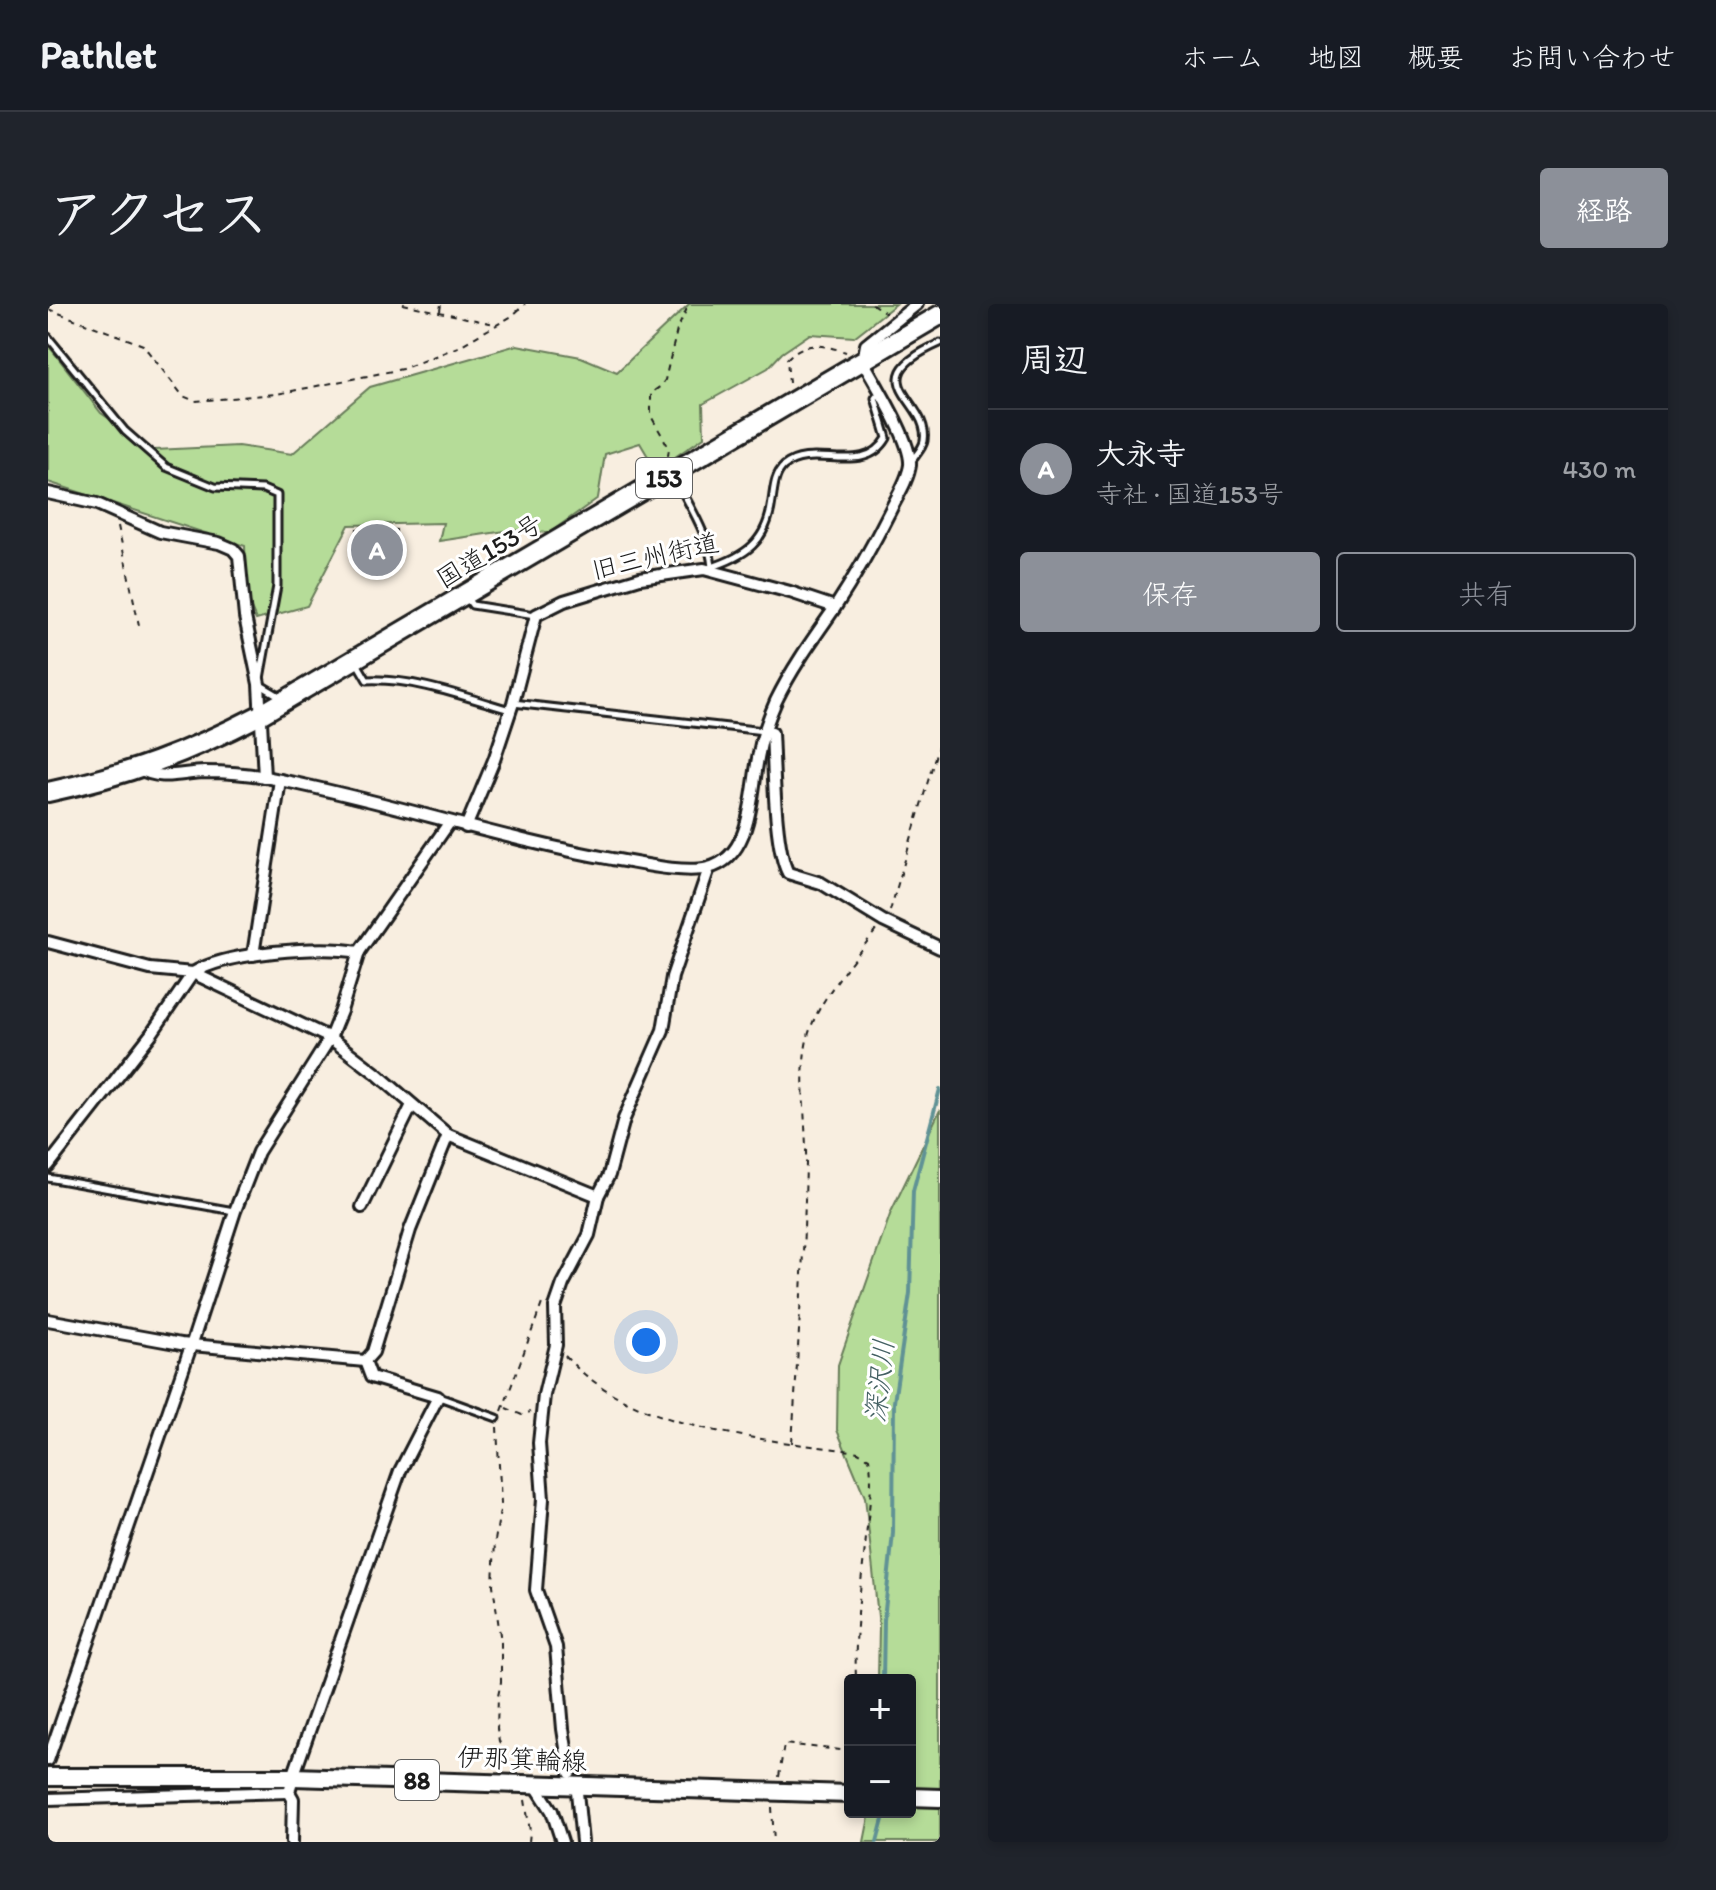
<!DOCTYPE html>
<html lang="ja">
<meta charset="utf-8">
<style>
:root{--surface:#171b24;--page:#20242c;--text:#f1f3f6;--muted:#9ea1a6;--line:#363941;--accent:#8c9099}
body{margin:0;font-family:Itim,"Klee One",sans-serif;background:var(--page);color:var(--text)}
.controls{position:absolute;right:24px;bottom:24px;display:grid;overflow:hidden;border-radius:8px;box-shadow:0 4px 12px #0003}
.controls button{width:72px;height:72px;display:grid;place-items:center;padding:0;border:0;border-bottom:2px solid var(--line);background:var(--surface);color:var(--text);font:40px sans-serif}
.you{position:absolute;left:598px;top:1038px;width:28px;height:28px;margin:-20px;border:6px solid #fff;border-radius:50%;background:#1a73e8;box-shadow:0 0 0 12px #1a73e833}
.badge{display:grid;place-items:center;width:52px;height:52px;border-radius:50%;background:var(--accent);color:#fff;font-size:26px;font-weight:700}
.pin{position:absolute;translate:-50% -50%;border:4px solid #fff;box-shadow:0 2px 8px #0006}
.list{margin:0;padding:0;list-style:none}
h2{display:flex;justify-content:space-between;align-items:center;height:104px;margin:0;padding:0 32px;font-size:34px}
h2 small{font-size:26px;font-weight:400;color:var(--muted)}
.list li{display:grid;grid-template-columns:52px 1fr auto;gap:24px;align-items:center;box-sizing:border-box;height:120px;padding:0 32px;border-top:2px solid var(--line)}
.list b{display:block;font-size:30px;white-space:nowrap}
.list p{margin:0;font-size:26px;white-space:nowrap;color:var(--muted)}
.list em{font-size:26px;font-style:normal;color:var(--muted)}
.actions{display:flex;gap:16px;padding:24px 32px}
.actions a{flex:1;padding:18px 0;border:2px solid var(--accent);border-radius:8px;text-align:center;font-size:28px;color:var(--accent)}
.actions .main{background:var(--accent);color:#fff}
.map{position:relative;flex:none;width:892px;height:1538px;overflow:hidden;border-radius:8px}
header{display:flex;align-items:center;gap:48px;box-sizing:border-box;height:112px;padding:0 40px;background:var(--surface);border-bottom:2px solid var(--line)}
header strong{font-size:38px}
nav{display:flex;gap:44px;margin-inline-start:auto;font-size:28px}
.intro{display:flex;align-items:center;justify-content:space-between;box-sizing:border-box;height:192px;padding:0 48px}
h1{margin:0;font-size:56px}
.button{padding:20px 36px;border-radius:8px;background:var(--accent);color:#fff;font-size:28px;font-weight:700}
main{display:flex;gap:48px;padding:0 48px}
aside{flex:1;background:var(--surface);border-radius:8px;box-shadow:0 4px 12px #0003}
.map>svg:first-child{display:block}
</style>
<header>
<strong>Pathlet</strong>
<nav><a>ホーム</a><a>地図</a><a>概要</a><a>お問い合わせ</a></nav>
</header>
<div class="intro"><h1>アクセス</h1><a class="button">経路</a></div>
<main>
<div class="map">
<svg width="892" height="1538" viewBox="0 0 892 1538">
<rect width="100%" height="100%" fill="#f8eee0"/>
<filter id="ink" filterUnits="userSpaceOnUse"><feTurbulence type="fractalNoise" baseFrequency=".0125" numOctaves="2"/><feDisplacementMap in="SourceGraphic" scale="16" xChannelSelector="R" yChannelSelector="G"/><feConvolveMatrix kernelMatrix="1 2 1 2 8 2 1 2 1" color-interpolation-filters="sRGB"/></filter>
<g filter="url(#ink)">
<g fill="#b5dc98" stroke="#687c5a" stroke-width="2">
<polygon points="641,0 848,0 806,33 762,30 734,49 720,64 655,100 656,133 608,166 592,139 557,150 550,194 501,229 464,226 391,237 395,219 301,221 259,302 208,316 199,295 197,242 0,178 0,41 53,109 106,146 190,142 244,150 322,83 469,41 533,53 569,68"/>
<polygon points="892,806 892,1538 816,1538 822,1508 862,1508 862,1376 830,1376 831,1322 817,1193 789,1126 790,1061 843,908"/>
</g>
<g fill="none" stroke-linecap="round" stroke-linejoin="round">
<g stroke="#619295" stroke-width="4">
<polyline points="835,1376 836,1316 845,1229 846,1098 862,989 865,887 892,785"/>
<polyline points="829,1538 837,1508"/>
</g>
</g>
<polygon fill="#e6c799" stroke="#1c1c1c" stroke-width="2" points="309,225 348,226 347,258 308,257"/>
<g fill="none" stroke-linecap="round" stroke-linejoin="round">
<g stroke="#1c1c1c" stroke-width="11">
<g id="service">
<polyline points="0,33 77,127 118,163 167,183 215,185 229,191 229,282 211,380 233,393"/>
<path d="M863,158C867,152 875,144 876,137C883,96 806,77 892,39"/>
<path d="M627,173C641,202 661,230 664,263"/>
<path d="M661,264C698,252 719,238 724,197C726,185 726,171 736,162C764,138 816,174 839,134L827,94L832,88"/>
<polyline points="418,293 424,301 487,311"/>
<path d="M309,359L319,376C367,374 417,393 462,406"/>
<polyline points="465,399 716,427"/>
<polyline points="0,874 186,907"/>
<polyline points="391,1093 449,1114"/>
</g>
</g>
<g stroke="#1c1c1c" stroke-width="16">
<g id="minor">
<polyline points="0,189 49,200 112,228 171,239 185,245 191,252 197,313 211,380 216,473"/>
<path d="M717,427L724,429C726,462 726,543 740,569L773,579L835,617L892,644"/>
<path d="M92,465C112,477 133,469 156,468C177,468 196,469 217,473C334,495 447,534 564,555C590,559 635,570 660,564C706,553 703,484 711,449C714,431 721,413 728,397C744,364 765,335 786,305C807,273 826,239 843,205C850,191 860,176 862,161C864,138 827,79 815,57L818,41L869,0"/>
<polyline points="418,523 446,456 465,399 488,311 516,297 592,274 656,265 742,288 787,303"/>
<polyline points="0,638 102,665 145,669 282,734 329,770 400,831 550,892"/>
<polyline points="205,651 232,476"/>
<path d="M0,862L104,729L145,669C178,648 272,641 311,648"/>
<polyline points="314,903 364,801"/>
<polyline points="0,1016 133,1040 317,1057"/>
<polyline points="317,1057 325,1048 362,926 400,831"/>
<polyline points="0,1456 144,1039 187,907 210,848 282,734 293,707 311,648 401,519"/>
<polyline points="522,1469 515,1425 508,1343 488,1286 495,1195 491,1139 496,1091 508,1041 507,1003 515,980 541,931 550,892 561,871 576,815 615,726 624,673 661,564"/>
<polyline points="486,1479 504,1507 514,1538"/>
<polyline points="529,1488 534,1538"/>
<polyline points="0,1495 241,1488"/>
<polyline points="244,1538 245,1495 241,1488 245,1473 352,1167 390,1093 323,1073 317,1057"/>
</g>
</g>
<g stroke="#1c1c1c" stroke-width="22">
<g id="primary">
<polyline points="0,1473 245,1473 802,1490"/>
<polyline points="862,1493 892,1494"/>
</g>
</g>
<g stroke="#1c1c1c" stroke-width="24">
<path id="trunk" d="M0,488C80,471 139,449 212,411L892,11"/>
</g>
<g stroke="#1c1c1c" stroke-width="2" stroke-dasharray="6 6" stroke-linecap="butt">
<polyline points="355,0 446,20"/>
<polyline points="824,0 838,9"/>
<polyline points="0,5 95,41 135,92 147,97 229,90 354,65 410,43 464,12 477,0"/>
<polyline points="392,7 393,0"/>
<path d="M741,79L739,55C756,36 776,41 798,48"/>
<polyline points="620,152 621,144 603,112 603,89 613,82 617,76 629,26 641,0"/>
<polyline points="70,222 92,326"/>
<polyline points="842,607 892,436"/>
<path d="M517,1052C588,1129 713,1134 810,1148L821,1154C826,1180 820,1208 818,1234C813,1281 806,1328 808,1376"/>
<polyline points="458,1104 474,1111 482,1108"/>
<polyline points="454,1107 495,997"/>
<polyline points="449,1123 453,1200 447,1237 445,1281 453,1338 453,1378 450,1392 449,1425 451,1437 464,1464"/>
<path d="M744,1139C750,1046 756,953 758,859C759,820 750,770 760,732C770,696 806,655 829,625"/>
<polyline points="731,1473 736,1440 802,1447"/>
<polyline points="477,1496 482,1527 481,1538"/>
<polyline points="724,1503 726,1538"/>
</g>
<use href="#service" stroke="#fff" stroke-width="5"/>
<use href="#minor" stroke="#fff" stroke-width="10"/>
<use href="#primary" stroke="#fff" stroke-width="16"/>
<use href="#trunk" stroke="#fff" stroke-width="18"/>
</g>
</g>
<g text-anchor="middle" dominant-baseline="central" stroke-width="6" stroke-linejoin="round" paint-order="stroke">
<g fill="#fff" stroke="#606060" stroke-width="2">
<rect x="588" y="154" width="56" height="40" rx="6"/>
<rect x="347" y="1456" width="44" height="40" rx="6"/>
</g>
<g font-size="24" font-weight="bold" fill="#1c1c1c">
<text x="616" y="174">153</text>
<text x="369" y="1476">88</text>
</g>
<g font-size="26" fill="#1c1c1c" stroke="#fff">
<text transform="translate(441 247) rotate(-31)">国道153号</text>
<text transform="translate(607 252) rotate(-13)">旧三州街道</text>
<text transform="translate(474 1455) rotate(2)">伊那箕輪線</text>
</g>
<g font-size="28" font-style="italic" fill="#446163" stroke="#fff">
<text transform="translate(831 1077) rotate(-84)">深沢川</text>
</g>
</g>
</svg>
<div class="controls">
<button>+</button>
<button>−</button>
</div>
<div class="you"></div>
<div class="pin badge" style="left:329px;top:246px">A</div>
</div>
<aside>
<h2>周辺<small></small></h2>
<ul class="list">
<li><span class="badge">A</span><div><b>大永寺</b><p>寺社 · 国道153号</p></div><em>430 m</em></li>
</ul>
<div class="actions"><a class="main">保存</a><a>共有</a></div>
</aside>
</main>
